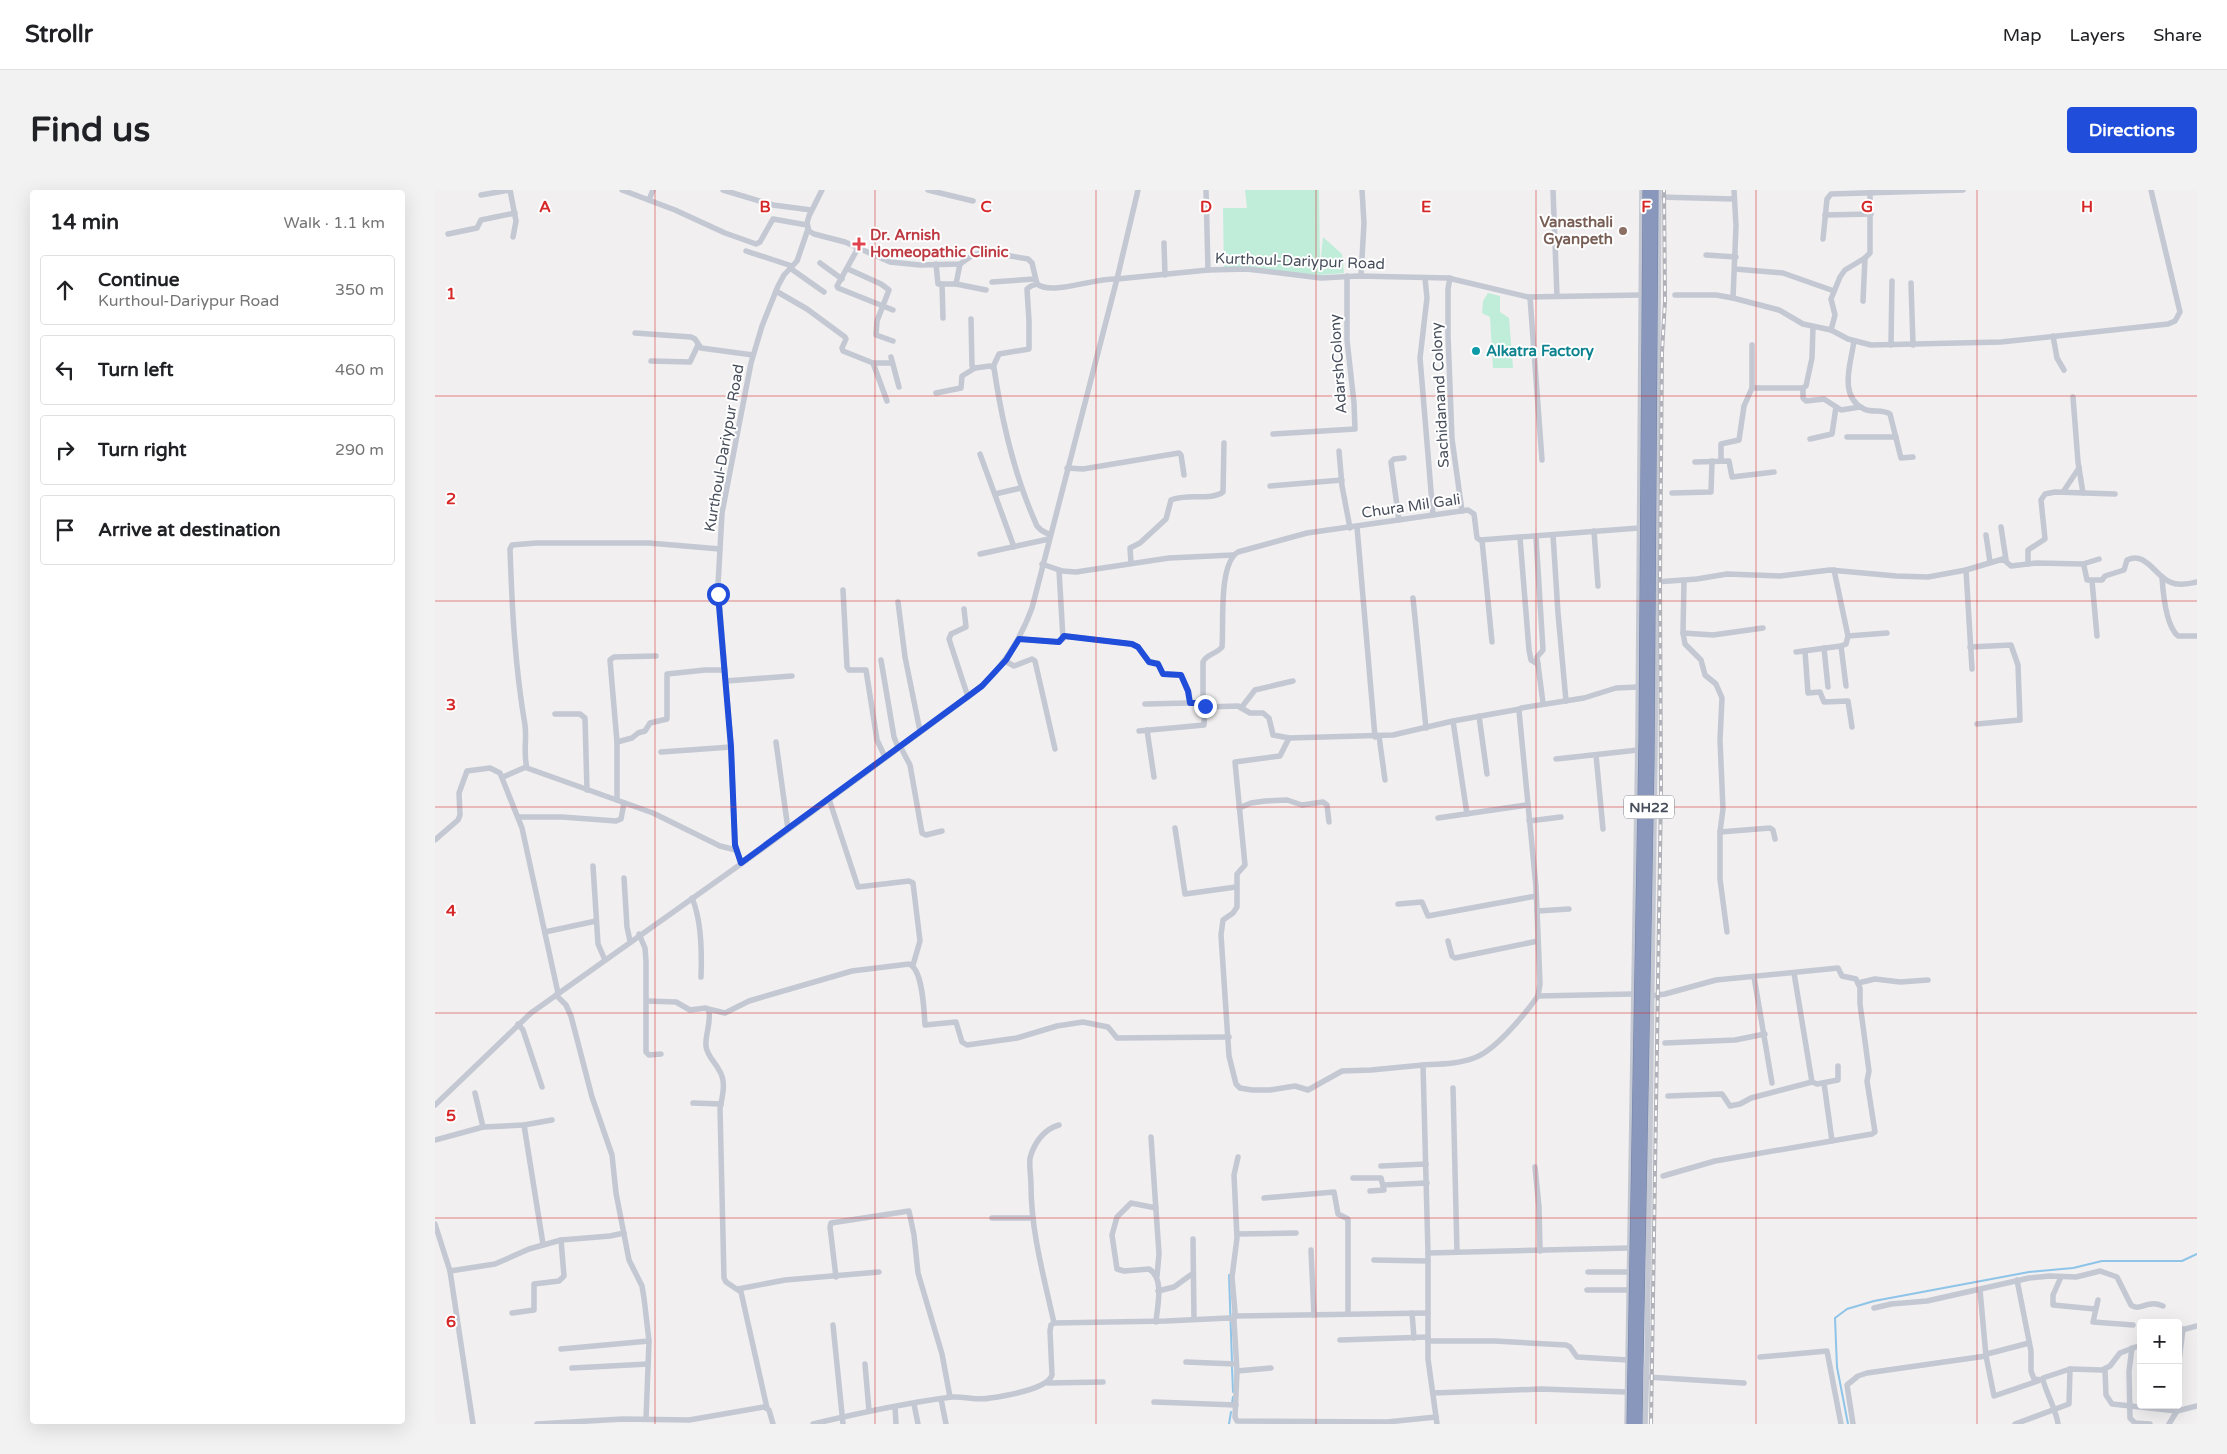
<!DOCTYPE html>
<meta charset="utf-8">
<style>
:root{--surface:#fff;--page:#f2f2f2;--text:#202124;--muted:#757577;--line:#e0e0e0;--accent:#204dd9}
body{margin:0;font-family:"Varela Round",sans-serif;background:var(--page);color:var(--text)}
.controls{position:absolute;right:15px;bottom:15px;display:grid;overflow:hidden;border-radius:5px;box-shadow:0 5px 20px #0002}
.controls button{width:45px;height:45px;display:grid;place-items:center;padding:0;border:0;border-bottom:1px solid var(--line);background:var(--surface);color:var(--text);font:25px sans-serif}
.stop{position:absolute;width:15px;height:15px;margin:-11px;border:4px solid #204dd9;border-radius:50%;background:#fff}
.stop.end{background:#204dd9;border-color:#fff;box-shadow:0 1px 5px #0008}
.list{margin:0;padding:0;list-style:none}
h2{display:flex;justify-content:space-between;align-items:center;height:65px;margin:0;padding:0 20px;font-size:21px}
h2 small{font-size:16px;font-weight:400;color:var(--muted)}
.list li{display:grid;grid-template-columns:32px 1fr auto;gap:15px;align-items:center;box-sizing:border-box;height:70px;margin:0 10px 10px;padding:0 10px;border:1px solid var(--line);border-radius:5px}
.list b{display:block;font-size:19px;white-space:nowrap}
.list p{margin:0;font-size:16px;white-space:nowrap;color:var(--muted)}
.list em{font-size:16px;font-style:normal;color:var(--muted)}
.icon{flex:none;width:28px;height:28px;fill:none;stroke:currentColor;stroke-width:2;stroke-linecap:round;stroke-linejoin:round}
.map{position:relative;flex:none;width:1762px;height:1234px;overflow:hidden;border-radius:5px}
header{display:flex;align-items:center;gap:30px;box-sizing:border-box;height:70px;padding:0 25px;background:var(--surface);border-bottom:1px solid var(--line)}
header strong{font-size:24px}
nav{display:flex;gap:28px;margin-inline-start:auto;font-size:18px}
.intro{display:flex;align-items:center;justify-content:space-between;box-sizing:border-box;height:120px;padding:0 30px}
h1{margin:0;font-size:35px}
.button{padding:12px 22px;border-radius:5px;background:var(--accent);color:#fff;font-size:18px;font-weight:700}
main{display:flex;gap:30px;padding:0 30px}
aside{flex:1;background:var(--surface);border-radius:5px;box-shadow:0 5px 20px #0002}
.map>svg:first-child{display:block}
</style>
<header>
<strong>Strollr</strong>
<nav><a>Map</a><a>Layers</a><a>Share</a></nav>
</header>
<div class="intro"><h1>Find us</h1><a class="button">Directions</a></div>
<main>
<aside>
<h2>14 min<small>Walk · 1.1 km</small></h2>
<ul class="list">
<li><svg class="icon" aria-label="ahead" viewBox="0 0 24 24"><path d="M12 20V5M6 11l6-6 6 6"/></svg><div><b>Continue</b><p>Kurthoul-Dariypur Road</p></div><em>350 m</em></li>
<li><svg class="icon" aria-label="left" viewBox="0 0 24 24"><path d="M17 20v-9H6M10 6l-5 5 5 5"/></svg><div><b>Turn left</b></div><em>460 m</em></li>
<li><svg class="icon" aria-label="right" viewBox="0 0 24 24"><path d="M7 20v-9h11M14 6l5 5-5 5"/></svg><div><b>Turn right</b></div><em>290 m</em></li>
<li><svg class="icon" aria-label="arrive" viewBox="0 0 24 24"><path d="M6 21V4h12l-3 4 3 4H6"/></svg><div><b>Arrive at destination</b></div></li>
</ul>
</aside>
<div class="map">
<svg width="1762" height="1234" viewBox="0 0 1762 1234">
<rect width="100%" height="100%" fill="#f1efef"/>
<g fill="#bfedda">
<polygon points="810,0 884,0 885,76 888,47 907,64 909,83 885,85 789,81 788,18 812,18"/>
<polygon points="1053,103 1065,106 1065,122 1074,128 1078,178 1058,178 1055,127 1047,123 1048,111"/>
</g>
<g fill="none" stroke-linecap="round" stroke-linejoin="round">
<g stroke="#8ec4e8" stroke-width="2">
<polyline points="794,1085 797,1172"/>
<polyline points="797,1177 798,1202"/>
<polyline points="797,1213 798,1207"/>
<polyline points="794,1234 796,1222"/>
<polyline points="1413,1234 1402,1177 1400,1128 1412,1119 1439,1111 1594,1082 1638,1078 1667,1071 1747,1071 1762,1064"/>
</g>
<g stroke="#c3c8d3" stroke-width="5.5">
<polyline points="75,0 81,31 78,47"/>
<polyline points="187,0 240,20 290,43 321,54 325,52 338,29 372,35"/>
<polyline points="288,0 338,15 376,20"/>
<path d="M387,0L374,26L372,33L374,41L379,44L410,52L455,72L485,75L525,74L538,65L551,62L593,69L597,73L602,94C617,106 662,87 682,89L773,80L812,79L886,88L923,86L1013,88L1093,107L1206,105"/>
<polyline points="493,0 538,11"/>
<polyline points="771,0 773,80"/>
<polyline points="1118,0 1122,106"/>
<polyline points="46,5 75,0"/>
<polyline points="1224,7 1299,9"/>
<polyline points="214,10 218,0"/>
<polyline points="1390,25 1436,24"/>
<polyline points="13,44 42,38 46,30 80,23"/>
<polyline points="1388,49 1392,9 1396,4 1528,0"/>
<polyline points="729,53 730,85"/>
<polyline points="423,58 402,96 403,98 458,120"/>
<polyline points="311,61 357,76"/>
<polyline points="1271,65 1301,67"/>
<polyline points="385,73 407,89"/>
<polyline points="501,74 503,94 521,94 551,100"/>
<polyline points="355,78 389,102"/>
<polyline points="413,79 446,94 454,100 442,131 441,145 458,151"/>
<polyline points="1300,79 1348,83 1399,101"/>
<polyline points="926,86 929,33 927,0"/>
<polyline points="990,88 992,108 985,168 998,325"/>
<polyline points="1015,88 1013,99 1013,145 1017,249 1027,321"/>
<polyline points="557,92 600,89"/>
<polyline points="1476,93 1478,155"/>
<polyline points="507,94 508,128"/>
<polyline points="521,94 525,74"/>
<polyline points="341,101 372,119 410,147 411,149 407,158 408,161 438,173 452,211"/>
<polyline points="1240,105 1281,105 1298,108 1344,120 1368,134 1396,140 1413,149 1436,155 1566,152 1733,134 1740,131 1745,122 1716,0"/>
<polyline points="1095,107 1107,270"/>
<polyline points="1298,108 1301,36 1299,0"/>
<polyline points="1428,111 1430,68"/>
<path d="M536,129L537,176L540,178L555,176L559,178C567,233 579,285 602,336L606,340L615,345"/>
<polyline points="1396,140 1400,125 1396,109 1405,87 1410,80 1430,68 1435,63 1435,0"/>
<polyline points="200,143 256,147 260,149 266,158 318,165"/>
<polyline points="1618,146 1622,168 1629,180"/>
<path d="M1419,151C1416,173 1403,206 1429,219C1437,223 1447,219 1455,224L1466,268L1478,267"/>
<polyline points="1317,155 1317,198"/>
<polyline points="1456,155 1457,91"/>
<polyline points="456,167 464,197"/>
<polyline points="216,171 255,172 263,155"/>
<polyline points="438,173 457,173"/>
<polyline points="558,177 564,164 594,159 594,131 592,99 596,96 602,94"/>
<polyline points="1368,198 1368,208 1371,211 1389,209 1406,220 1425,217"/>
<polyline points="501,203 526,198 527,186 540,178"/>
<polyline points="1638,207 1643,272 1648,303"/>
<polyline points="838,244 920,239 919,213 912,150 912,86"/>
<polyline points="1412,247 1461,247"/>
<polyline points="1375,249 1397,244 1401,217"/>
<polyline points="904,261 907,296 915,338"/>
<polyline points="545,264 579,357"/>
<polyline points="1286,271 1286,254 1304,250 1309,216 1317,198 1368,198 1371,196 1377,168 1378,137"/>
<polyline points="1260,272 1294,271 1297,287 1339,282"/>
<polyline points="632,278 648,279 744,263 746,265 749,285"/>
<polyline points="835,296 907,290"/>
<polyline points="1628,302 1644,278"/>
<polyline points="1237,303 1276,302 1277,271"/>
<polyline points="560,304 586,298"/>
<polyline points="964,330 956,272 959,269 969,268"/>
<polyline points="922,337 940,547"/>
<polyline points="1566,337 1571,370"/>
<polyline points="1159,341 1163,396"/>
<polyline points="1118,345 1123,423 1131,511"/>
<polyline points="1551,345 1555,372"/>
<polyline points="1101,347 1108,460 1102,467 1108,513"/>
<polyline points="1085,348 1094,460 1096,470 1103,474"/>
<polyline points="1047,350 1057,452"/>
<path d="M285,359L214,353H101L77,355L75,359C77,418 80,477 90,535C92,549 88,564 92,578L218,623L285,656L301,660"/>
<polyline points="545,364 614,349"/>
<path d="M696,373L695,358L705,353L731,329L736,310C751,303 776,311 788,302L789,253"/>
<polyline points="607,374 627,381 641,382 734,368 798,365"/>
<polyline points="1593,374 1593,360 1610,349 1606,310 1610,304 1620,302 1680,304"/>
<polyline points="1648,374 1664,369"/>
<polyline points="1399,380 1413,446 1452,443"/>
<polyline points="1531,380 1537,479"/>
<path d="M1727,387C1728,403 1731,436 1743,446H1762"/>
<polyline points="1249,391 1248,443 1250,454 1266,470 1270,485 1281,494 1287,508 1285,550 1288,619 1285,642 1285,689 1292,742"/>
<polyline points="1657,391 1662,446"/>
<path d="M1221,392L1262,389L1292,384L1345,386L1395,380L1461,386L1493,387L1531,380L1568,369L1576,376L1602,373L1647,374L1649,376L1652,390H1667L1670,386L1689,380L1692,370C1711,361 1720,386 1735,392C1743,396 1754,394 1762,392"/>
<polyline points="408,400 412,477 414,480 431,480 442,550 450,567"/>
<polyline points="978,408 991,538"/>
<polyline points="463,412 470,467 485,541"/>
<polyline points="529,419 531,437 516,444 514,449 533,507"/>
<polyline points="1248,443 1278,445 1328,438"/>
<polyline points="629,446 697,454 703,457 714,472 723,473 728,484 746,485 754,502 755,513 769,513"/>
<polyline points="584,449 622,452 628,449 624,380"/>
<polyline points="1406,456 1411,496"/>
<polyline points="1535,457 1576,455 1583,475 1585,530 1542,534"/>
<polyline points="1389,458 1393,497"/>
<polyline points="1370,461 1373,503 1385,502 1389,512 1413,511 1417,537"/>
<polyline points="1361,462 1406,456 1411,454 1413,446"/>
<polyline points="446,470 459,547 463,557"/>
<polyline points="570,471 579,476 597,469 600,471 620,559"/>
<polyline points="291,491 357,486"/>
<polyline points="710,514 755,513"/>
<polyline points="806,518 820,500 858,491"/>
<path d="M1085,519L1018,531L958,545L854,548L838,545L834,528L828,523H815L803,516L771,517L768,511V472C771,464 782,464 787,457C789,436 783,374 803,362L872,343L1033,320L1039,324L1042,348L1045,350L1204,338"/>
<polyline points="120,524 145,524 150,528 152,600"/>
<polyline points="1044,526 1052,584"/>
<polyline points="1018,531 1032,624"/>
<polyline points="712,540 719,587"/>
<polyline points="704,541 769,535 770,516"/>
<polyline points="944,546 950,590"/>
<polyline points="854,548 845,566 800,572 810,675 802,684 802,717 798,723 788,730 786,745 794,866 801,894 805,898 817,900 835,900 860,896 873,900 907,881 936,880 988,875"/>
<polyline points="182,552 197,548 203,543 210,541 215,533 232,529 232,484 270,480 290,480"/>
<polyline points="341,552 353,639"/>
<polyline points="465,556 475,575 487,643 491,645 507,641"/>
<polyline points="226,562 296,557"/>
<polyline points="1161,565 1168,639"/>
<polyline points="1121,569 1203,560"/>
<polyline points="68,587 91,577"/>
<polyline points="394,609 423,697 474,691 478,693 485,751 478,775"/>
<polyline points="182,610 182,552 175,470 179,467 221,466"/>
<polyline points="804,618 816,613 830,611 852,610 867,615 888,612 892,615 894,632"/>
<polyline points="84,627 127,627 181,631 186,629 189,613"/>
<polyline points="1003,628 1092,615"/>
<polyline points="1094,631 1126,627"/>
<polyline points="740,638 750,704 801,697"/>
<polyline points="1285,642 1335,638 1338,640 1340,649"/>
<polyline points="0,650 23,630 25,625 24,603 32,581 55,578 65,583 87,638 123,803"/>
<polyline points="306,673 300,655 296,557 283,395 287,323 316,173 327,136 343,96 349,85 362,71 373,39"/>
<polyline points="158,676 163,754 170,770"/>
<polyline points="189,688 192,737 195,751"/>
<path d="M257,708C267,731 267,762 266,787"/>
<polyline points="963,714 987,712 993,726 1101,706"/>
<polyline points="1102,721 1134,719"/>
<polyline points="110,742 161,731"/>
<polyline points="204,744 210,758 211,772 211,862 214,865 226,864"/>
<polyline points="1013,751 1017,766 1020,768 1103,751"/>
<polyline points="1359,783 1377,892 1382,894 1403,890 1403,876"/>
<polyline points="1319,787 1337,893"/>
<polyline points="1423,793 1440,789 1465,792 1493,790"/>
<polyline points="121,805 131,815 136,826 157,907 177,965 181,1003 194,1070 207,1096 209,1108 214,1151 211,1229"/>
<polyline points="1103,806 1105,794 1101,697 1084,521 1086,518 1149,508 1181,498 1203,497"/>
<polyline points="1216,806 1230,804 1281,790 1403,778 1407,786 1421,789 1425,798 1425,814 1434,881 1432,891 1440,942 1437,944 1280,971 1228,986"/>
<path d="M212,811L241,812L255,820L271,818L274,821C276,834 270,845 271,856C272,866 280,872 284,880C292,892 287,907 285,919L289,1088L291,1092L306,1102L332,1218"/>
<path d="M273,819L290,823L314,811L417,781L474,774C488,779 489,821 490,835L521,832L527,852L532,855L582,848L622,836L648,832L673,837L682,848L794,847"/>
<polyline points="83,834 88,840 107,897"/>
<polyline points="1230,853 1300,850 1330,844"/>
<polyline points="1389,893 1397,951"/>
<polyline points="1018,898 1022,1062"/>
<polyline points="40,903 48,937"/>
<polyline points="1233,906 1287,904 1295,916 1305,914 1316,908 1377,892"/>
<polyline points="258,913 286,914"/>
<path d="M0,915L96,823L327,659L537,504C566,481 584,453 597,418L682,89L703,0"/>
<polyline points="89,935 108,1054"/>
<polyline points="716,947 724,1064 722,1086"/>
<polyline points="0,950 48,937 89,935 117,930"/>
<polyline points="946,976 991,974"/>
<polyline points="1100,977 1104,1017 1105,1061"/>
<polyline points="918,988 946,988 949,1000 935,1001"/>
<polyline points="948,995 992,993"/>
<polyline points="829,1008 899,1002 903,1024 913,1029 913,1124"/>
<path d="M721,1018L696,1013L682,1027L677,1045L682,1079L689,1081L714,1079C730,1088 722,1117 721,1132"/>
<polyline points="557,1028 598,1028"/>
<polyline points="0,1034 15,1081 38,1234"/>
<polyline points="802,1044 861,1043"/>
<polyline points="758,1049 759,1129"/>
<polyline points="876,1060 879,1125"/>
<polyline points="993,1063 1195,1058"/>
<polyline points="939,1070 993,1071"/>
<polyline points="15,1081 60,1074 94,1059 126,1050 175,1046 189,1043"/>
<polyline points="1153,1082 1196,1082"/>
<polyline points="401,1087 395,1037 396,1033 474,1021 479,1045 483,1083 507,1164 515,1207"/>
<polyline points="1626,1087 1618,1105 1618,1115 1660,1119"/>
<polyline points="1582,1090 1596,1161 1596,1181 1599,1189 1607,1190"/>
<polyline points="303,1099 350,1090 444,1082"/>
<polyline points="1152,1100 1194,1100"/>
<polyline points="723,1101 739,1097 757,1084"/>
<polyline points="1663,1110 1658,1132 1698,1135"/>
<path d="M1439,1118L1456,1114L1492,1111L1594,1088L1615,1086L1641,1087L1665,1081L1682,1087L1696,1115C1705,1122 1711,1109 1728,1116"/>
<polyline points="77,1123 99,1120 99,1094 124,1091 129,1086 126,1050"/>
<polyline points="977,1123 979,1148"/>
<polyline points="800,1126 993,1123"/>
<polyline points="799,1129 800,1122 797,1087 802,1048 799,985 803,967"/>
<path d="M619,1133C609,1087 596,1042 596,995C596,986 594,977 595,968C599,953 609,939 624,935"/>
<polyline points="398,1135 408,1234"/>
<polyline points="1743,1141 1762,1136"/>
<polyline points="905,1150 993,1147"/>
<polyline points="993,1151 1060,1151 1131,1155 1135,1157 1142,1167 1193,1170"/>
<polyline points="1697,1158 1694,1181 1695,1228 1700,1233 1715,1234"/>
<polyline points="126,1159 214,1151"/>
<polyline points="1552,1164 1594,1153"/>
<polyline points="1551,1166 1559,1206 1603,1191"/>
<polyline points="1325,1167 1392,1161 1406,1234"/>
<polyline points="751,1172 801,1174"/>
<polyline points="430,1174 434,1221"/>
<polyline points="137,1178 213,1174"/>
<polyline points="1743,1179 1748,1139"/>
<polyline points="1670,1180 1671,1205 1677,1214 1742,1221 1762,1216"/>
<polyline points="802,1181 836,1178"/>
<polyline points="1212,1187 1309,1193"/>
<polyline points="613,1193 668,1192"/>
<polyline points="998,1203 1106,1199 1192,1202"/>
<polyline points="506,1209 511,1234"/>
<polyline points="719,1212 801,1215"/>
<polyline points="479,1214 483,1234"/>
<polyline points="460,1217 461,1234"/>
<polyline points="102,1234 188,1229 254,1230 329,1217 334,1220 338,1234"/>
<path d="M378,1234C424,1223 470,1213 517,1207C530,1206 542,1211 555,1208C569,1206 613,1199 617,1185L615,1141L616,1135L619,1133L731,1131L794,1128L799,1131L802,1181L800,1227L802,1231L952,1232L1001,1227"/>
<path d="M1002,1234L993,1169V1063L988,875C1005,874 1023,874 1039,868C1060,861 1090,824 1103,806L1198,804"/>
<polyline points="1192,1234 1203,544 1207,0"/>
<polyline points="1210,1234 1212,1169 1220,559 1224,0"/>
<polyline points="1418,1234 1412,1195 1423,1186 1432,1183 1551,1166 1545,1100"/>
<polyline points="1580,1234 1634,1214 1635,1179"/>
<path d="M1623,1234C1622,1221 1607,1194 1608,1188L1635,1179L1667,1180L1675,1176L1685,1163L1706,1155"/>
<polyline points="1734,1234 1742,1221"/>
</g>
<g stroke="#b1b2b9" stroke-width="4">
<polyline id="rail" points="1216,1234 1226,603 1225,391 1227,162 1230,111 1229,0"/>
</g>
<use href="#rail" stroke="#fff" stroke-width="2" stroke-dasharray="5.5" stroke-linecap="butt"/>
<g stroke="#7482a7" stroke-width="9" stroke-linecap="butt">
<g id="highway-bridge">
<polyline points="1196,1234 1208,550 1212,0"/>
<polyline points="1203,1234 1215,571 1219,0"/>
</g>
</g>
<use href="#highway-bridge" stroke="#8897bb" stroke-width="8"/>
</g>
<g fill="none" stroke-linecap="round" stroke-linejoin="round">
<polyline stroke="#204dd9" stroke-width="6" points="283,404 296,557 300,655 306,673 547,496 571,470 584,449 624,452 629,446 697,454 703,457 714,472 723,474 728,484 746,485 753,501 755,513 768,513 770,516"/>
</g>
<path fill="none" stroke="#d62828" stroke-width="1" stroke-opacity="0.55" d="M220,0V1234M440,0V1234M661,0V1234M881,0V1234M1101,0V1234M1321,0V1234M1542,0V1234M0,206H1762M0,411H1762M0,617H1762M0,823H1762M0,1028H1762"/>
<circle fill="#8d6e63" stroke="#fff" stroke-width="2" cx="1188" cy="41" r="5"/>
<path fill="#e0444e" stroke="#fff" stroke-width="2" d="M421.5 46.5h5v5h5v5h-5v5h-5v-5h-5v-5h5z"/>
<circle fill="#0f9aa8" stroke="#fff" stroke-width="2" cx="1041" cy="161" r="5"/>
<g text-anchor="middle" dominant-baseline="central" stroke-width="4" stroke-linejoin="round" paint-order="stroke">
<rect fill="#fff" stroke="#7e838c" stroke-width="1" x="1189" y="605.5" width="50" height="23" rx="4"/>
<g font-size="14" font-weight="bold" fill="#474e5b">
<text x="1214" y="617">NH22</text>
</g>
<g font-size="15" font-weight="bold" fill="#785e54" stroke="#fff" text-anchor="end">
<text x="1178" y="32">Vanasthali<tspan x="1178" dy="17">Gyanpeth</tspan></text>
</g>
<g font-size="15" font-weight="bold" fill="#be3a42" stroke="#fff" text-anchor="start">
<text x="435" y="45">Dr. Arnish<tspan x="435" dy="17">Homeopathic Clinic</tspan></text>
</g>
<g font-size="15" fill="#474e5b" stroke="#fff">
<text transform="translate(865 71) rotate(2)">Kurthoul-Dariypur Road</text>
<text transform="translate(903 174) rotate(-94)">AdarshColony</text>
<text transform="translate(1005 205) rotate(-93)">Sachidanand Colony</text>
<text transform="translate(289 258) rotate(-80)">Kurthoul-Dariypur Road</text>
<text transform="translate(976 316) rotate(-8)">Chura Mil Gali</text>
</g>
<g font-size="15" font-weight="bold" fill="#0d838f" stroke="#fff" text-anchor="start">
<text x="1051" y="161">Alkatra Factory</text>
</g>
</g>
<g font-size="16" text-anchor="middle" font-weight="bold" fill="#d62828" stroke="#fff" stroke-width="4" stroke-linejoin="round" paint-order="stroke">
<text x="110" y="22">A</text>
<text x="330" y="22">B</text>
<text x="551" y="22">C</text>
<text x="771" y="22">D</text>
<text x="991" y="22">E</text>
<text x="1211" y="22">F</text>
<text x="1432" y="22">G</text>
<text x="1652" y="22">H</text>
<text x="16" y="109">1</text>
<text x="16" y="314">2</text>
<text x="16" y="520">3</text>
<text x="16" y="726">4</text>
<text x="16" y="931">5</text>
<text x="16" y="1137">6</text>
</g>
</svg>
<div class="controls">
<button>+</button>
<button>−</button>
</div>
<div class="stop" style="left:283px;top:404px"></div>
<div class="stop end" style="left:770px;top:516px"></div>
</div>
</main>
